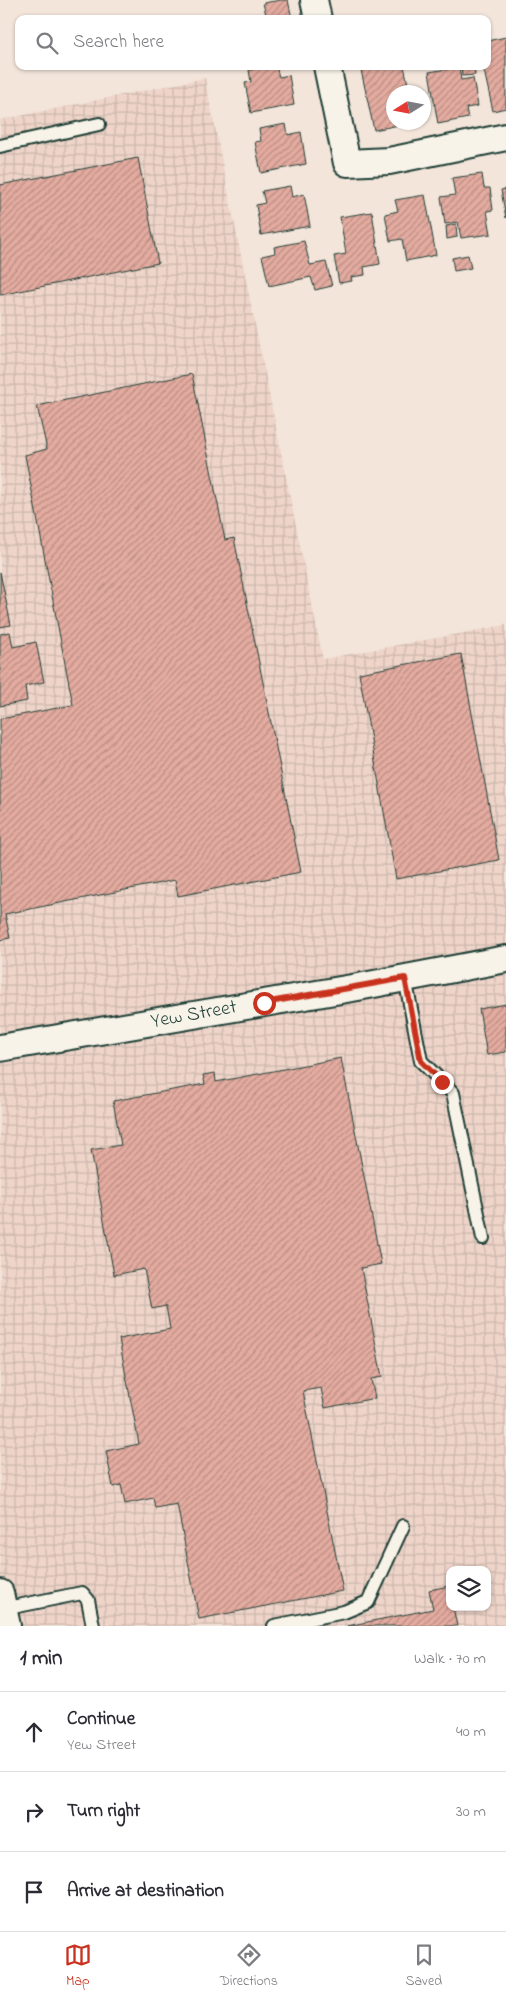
<!DOCTYPE html>
<meta charset="utf-8">
<style>
:root{--surface:#fff;--page:#f7f7f7;--text:#2b2b33;--muted:#7c7c81;--line:#e1e1e2;--accent:#c8321e}
body{margin:0;font-family:"Indie Flower",sans-serif;background:var(--page);color:var(--text)}
.controls{position:absolute;right:15px;bottom:15px;display:grid;overflow:hidden;border-radius:10px;box-shadow:0 1px 4px #0004}
.controls button{width:45px;height:45px;display:grid;place-items:center;padding:0;border:0;border-bottom:1px solid var(--line);background:var(--surface);color:var(--text);font:25px sans-serif}
.compass{position:absolute;left:386px;top:85px;width:45px;height:45px;border-radius:50%;background:var(--surface);box-shadow:0 1px 4px #0004;rotate:259deg}
.stop{position:absolute;width:15px;height:15px;margin:-11px;border:4px solid #c8321e;border-radius:50%;background:#fff}
.stop.end{background:#c8321e;border-color:#fff;box-shadow:0 1px 5px #0008}
.list{margin:0;padding:0;list-style:none}
h2{display:flex;justify-content:space-between;align-items:center;height:65px;margin:0;padding:0 20px;font-size:21px}
h2 small{font-size:16px;font-weight:400;color:var(--muted)}
.list li{display:grid;grid-template-columns:32px 1fr auto;gap:15px;align-items:center;box-sizing:border-box;height:80px;padding:0 20px;border-top:1px solid var(--line)}
.list b{display:block;font-size:19px;white-space:nowrap}
.list p{margin:0;font-size:16px;white-space:nowrap;color:var(--muted)}
.list em{font-size:16px;font-style:normal;color:var(--muted)}
.icon{flex:none;width:28px;height:28px;fill:none;stroke:currentColor;stroke-width:2;stroke-linecap:round;stroke-linejoin:round}
.map{position:relative;flex:none;width:506px;height:1626px;overflow:hidden}
.search{position:absolute;background:var(--surface);box-shadow:0 1px 4px #0004;left:15px;right:15px;top:15px;height:55px;display:flex;align-items:center;gap:12px;box-sizing:border-box;padding:0 18px;border-radius:10px;color:var(--muted);font-size:19px}
.sheet{height:305px;background:var(--surface)}
nav{display:flex;justify-content:space-around;align-items:center;box-sizing:border-box;height:70px;border-top:1px solid var(--line);background:var(--surface);font-size:14px;color:var(--muted)}
nav a{display:grid;justify-items:center;gap:2px}
nav .on{color:var(--accent)}
.map>svg:first-child{display:block}
</style>
<div class="map">
<svg width="506" height="1626" viewBox="0 0 506 1626">
<defs>
<pattern id="industrial-grid" width="8" height="8" patternUnits="userSpaceOnUse" patternTransform="scale(1.25)"><rect width="8" height="8" fill="#eed4c9"/><path d="M0 4h8M4 0v8" fill="none" stroke="#ccb7ad"/></pattern>
<pattern id="building-hatch" width="6" height="6" patternUnits="userSpaceOnUse" patternTransform="scale(1.25)"><rect width="6" height="6" fill="#e4aba0"/><path d="M-1 1l2-2M0 6l6-6M5 7l2-2" fill="none" stroke="#b88c83"/></pattern>
</defs>
<rect width="100%" height="100%" fill="#f3e5da"/>
<filter id="ink" filterUnits="userSpaceOnUse"><feTurbulence type="fractalNoise" baseFrequency=".02" numOctaves="2"/><feDisplacementMap in="SourceGraphic" scale="10" xChannelSelector="R" yChannelSelector="G"/><feConvolveMatrix kernelMatrix="1 2 1 2 8 2 1 2 1" color-interpolation-filters="sRGB"/></filter>
<g filter="url(#ink)">
<path fill="url(#industrial-grid)" fill-rule="evenodd" d="M205,78L323,659L506,625V1626H0V120ZM450,1570H487V1607H450Z"/>
<g fill="url(#building-hatch)" stroke="#1f3d34">
<polygon points="281,0 288,0 292,19 267,19 263,3"/>
<polygon points="506,37 506,108 493,111 483,66 487,66 487,41"/>
<polygon points="268,66 276,66 279,77 289,75 294,105 251,113 245,83 251,82 249,70"/>
<polygon points="380,66 404,66 409,89 394,92 394,122 404,124 374,130 361,70"/>
<polygon points="461,66 474,66 475,75 462,76"/>
<polygon points="459,67 461,80 473,78 478,106 466,108 468,118 438,124 429,72"/>
<polygon points="286,124 288,135 301,132 306,164 261,173 255,142 261,141 259,129"/>
<polygon points="138,158 158,263 0,295 0,185"/>
<polygon points="482,174 484,188 490,188 493,210 487,211 491,234 461,238 458,222 445,224 441,197 455,195 452,178"/>
<polygon points="290,186 292,197 304,194 310,226 261,235 256,205 265,203 262,191"/>
<polygon points="506,189 506,218 501,190"/>
<polygon points="425,195 436,255 406,261 402,239 390,241 385,214 398,211 395,200"/>
<polygon points="372,212 380,264 364,267 365,275 351,277 352,281 339,283 334,256 346,254 340,217"/>
<polygon points="456,224 457,237 447,239 446,226"/>
<polygon points="304,241 310,265 326,262 332,286 315,290 311,277 269,286 262,256 275,253 274,247"/>
<polygon points="468,255 471,268 454,271 452,258"/>
<polygon points="192,374 225,540 234,538 301,872 178,896 175,880 5,914 10,938 0,940 0,719 73,705 25,455 47,449 37,406"/>
<polygon points="0,572 11,625 0,627"/>
<polygon points="10,632 13,647 36,642 44,682 25,686 27,701 0,706 0,634"/>
<polygon points="461,654 499,860 396,879 359,673"/>
<polygon points="506,1004 506,1052 487,1055 479,1009"/>
<polygon points="341,1058 381,1264 361,1268 382,1377 371,1379 375,1398 325,1408 321,1388 303,1391 343,1591 199,1619 177,1504 155,1508 153,1498 125,1504 121,1485 113,1487 106,1451 139,1444 119,1339 170,1329 166,1306 152,1309 144,1269 114,1275 91,1150 121,1145 113,1101 205,1084 203,1075 215,1073 216,1082"/>
<polygon points="449,1586 450,1607 453,1607 457,1626 347,1626 433,1609 429,1590"/>
</g>
<g fill="none" stroke-linecap="round" stroke-linejoin="round">
<g stroke="#1f3d34" stroke-width="16">
<g id="service">
<polyline points="0,146 99,124"/>
<polyline points="405,978 421,1061 453,1093 483,1238"/>
<polyline points="3,1609 82,1593 88,1600 93,1626"/>
<polyline points="274,1626 344,1612 368,1602 403,1526"/>
</g>
</g>
<g stroke="#1f3d34" stroke-width="30">
<g id="minor">
<polyline points="314,0 318,19"/>
<polyline points="327,66 347,163 389,161 506,137"/>
<polyline points="0,1048 358,987 506,959"/>
<polyline points="0,1593 7,1626"/>
</g>
</g>
<use href="#service" stroke="#f7f3e8" stroke-width="12"/>
<use href="#minor" stroke="#f7f3e8" stroke-width="26"/>
</g>
</g>
<g fill="none" stroke-linecap="round" stroke-linejoin="round" filter="url(#ink)">
<polyline stroke="#c8321e" stroke-width="6" points="264,1003 405,978 421,1061 442,1082"/>
</g>
<g text-anchor="middle" dominant-baseline="central" stroke-width="4.5" stroke-linejoin="round" paint-order="stroke">
<g font-size="20" fill="#1f3d34" stroke="#f7f3e8">
<text transform="translate(194 1015) rotate(-10)">Yew Street</text>
</g>
</g>
</svg>
<div class="controls">
<button><svg class="icon" aria-label="layers" viewBox="0 0 24 24"><path d="M12 4l9 5-9 5-9-5zM3 14l9 5 9-5"/></svg></button>
</div>
<svg class="compass" viewBox="-18 -18 36 36"><path d="M0-13l5 13h-10z" fill="#e53935"/><path d="M0 13l5-13h-10z" fill="#7c7c81"/></svg>
<div class="stop" style="left:264px;top:1003px"></div>
<div class="stop end" style="left:442px;top:1082px"></div>
<div class="search"><svg class="icon" aria-label="search" viewBox="0 0 24 24"><circle cx="10" cy="10" r="6"/><path d="M15 15l6 6"/></svg>Search here</div>
</div>
<section class="sheet">
<h2>1 min<small>Walk · 70 m</small></h2>
<ul class="list">
<li><svg class="icon" aria-label="ahead" viewBox="0 0 24 24"><path d="M12 20V5M6 11l6-6 6 6"/></svg><div><b>Continue</b><p>Yew Street</p></div><em>40 m</em></li>
<li><svg class="icon" aria-label="right" viewBox="0 0 24 24"><path d="M7 20v-9h11M14 6l5 5-5 5"/></svg><div><b>Turn right</b></div><em>30 m</em></li>
<li><svg class="icon" aria-label="arrive" viewBox="0 0 24 24"><path d="M6 21V4h12l-3 4 3 4H6"/></svg><div><b>Arrive at destination</b></div></li>
</ul>
</section>
<nav>
<a class="on"><svg class="icon" aria-label="map" viewBox="0 0 24 24"><path d="M3 6l6-2 6 2 6-2v14l-6 2-6-2-6 2zM9 4v14M15 6v14"/></svg>Map</a>
<a><svg class="icon" aria-label="directions" viewBox="0 0 24 24"><path d="M12 3l9 9-9 9-9-9zM9 14v-3h6M13 9l2 2-2 2"/></svg>Directions</a>
<a><svg class="icon" aria-label="saved" viewBox="0 0 24 24"><path d="M7 4h10v16l-5-4-5 4z"/></svg>Saved</a>
</nav>
